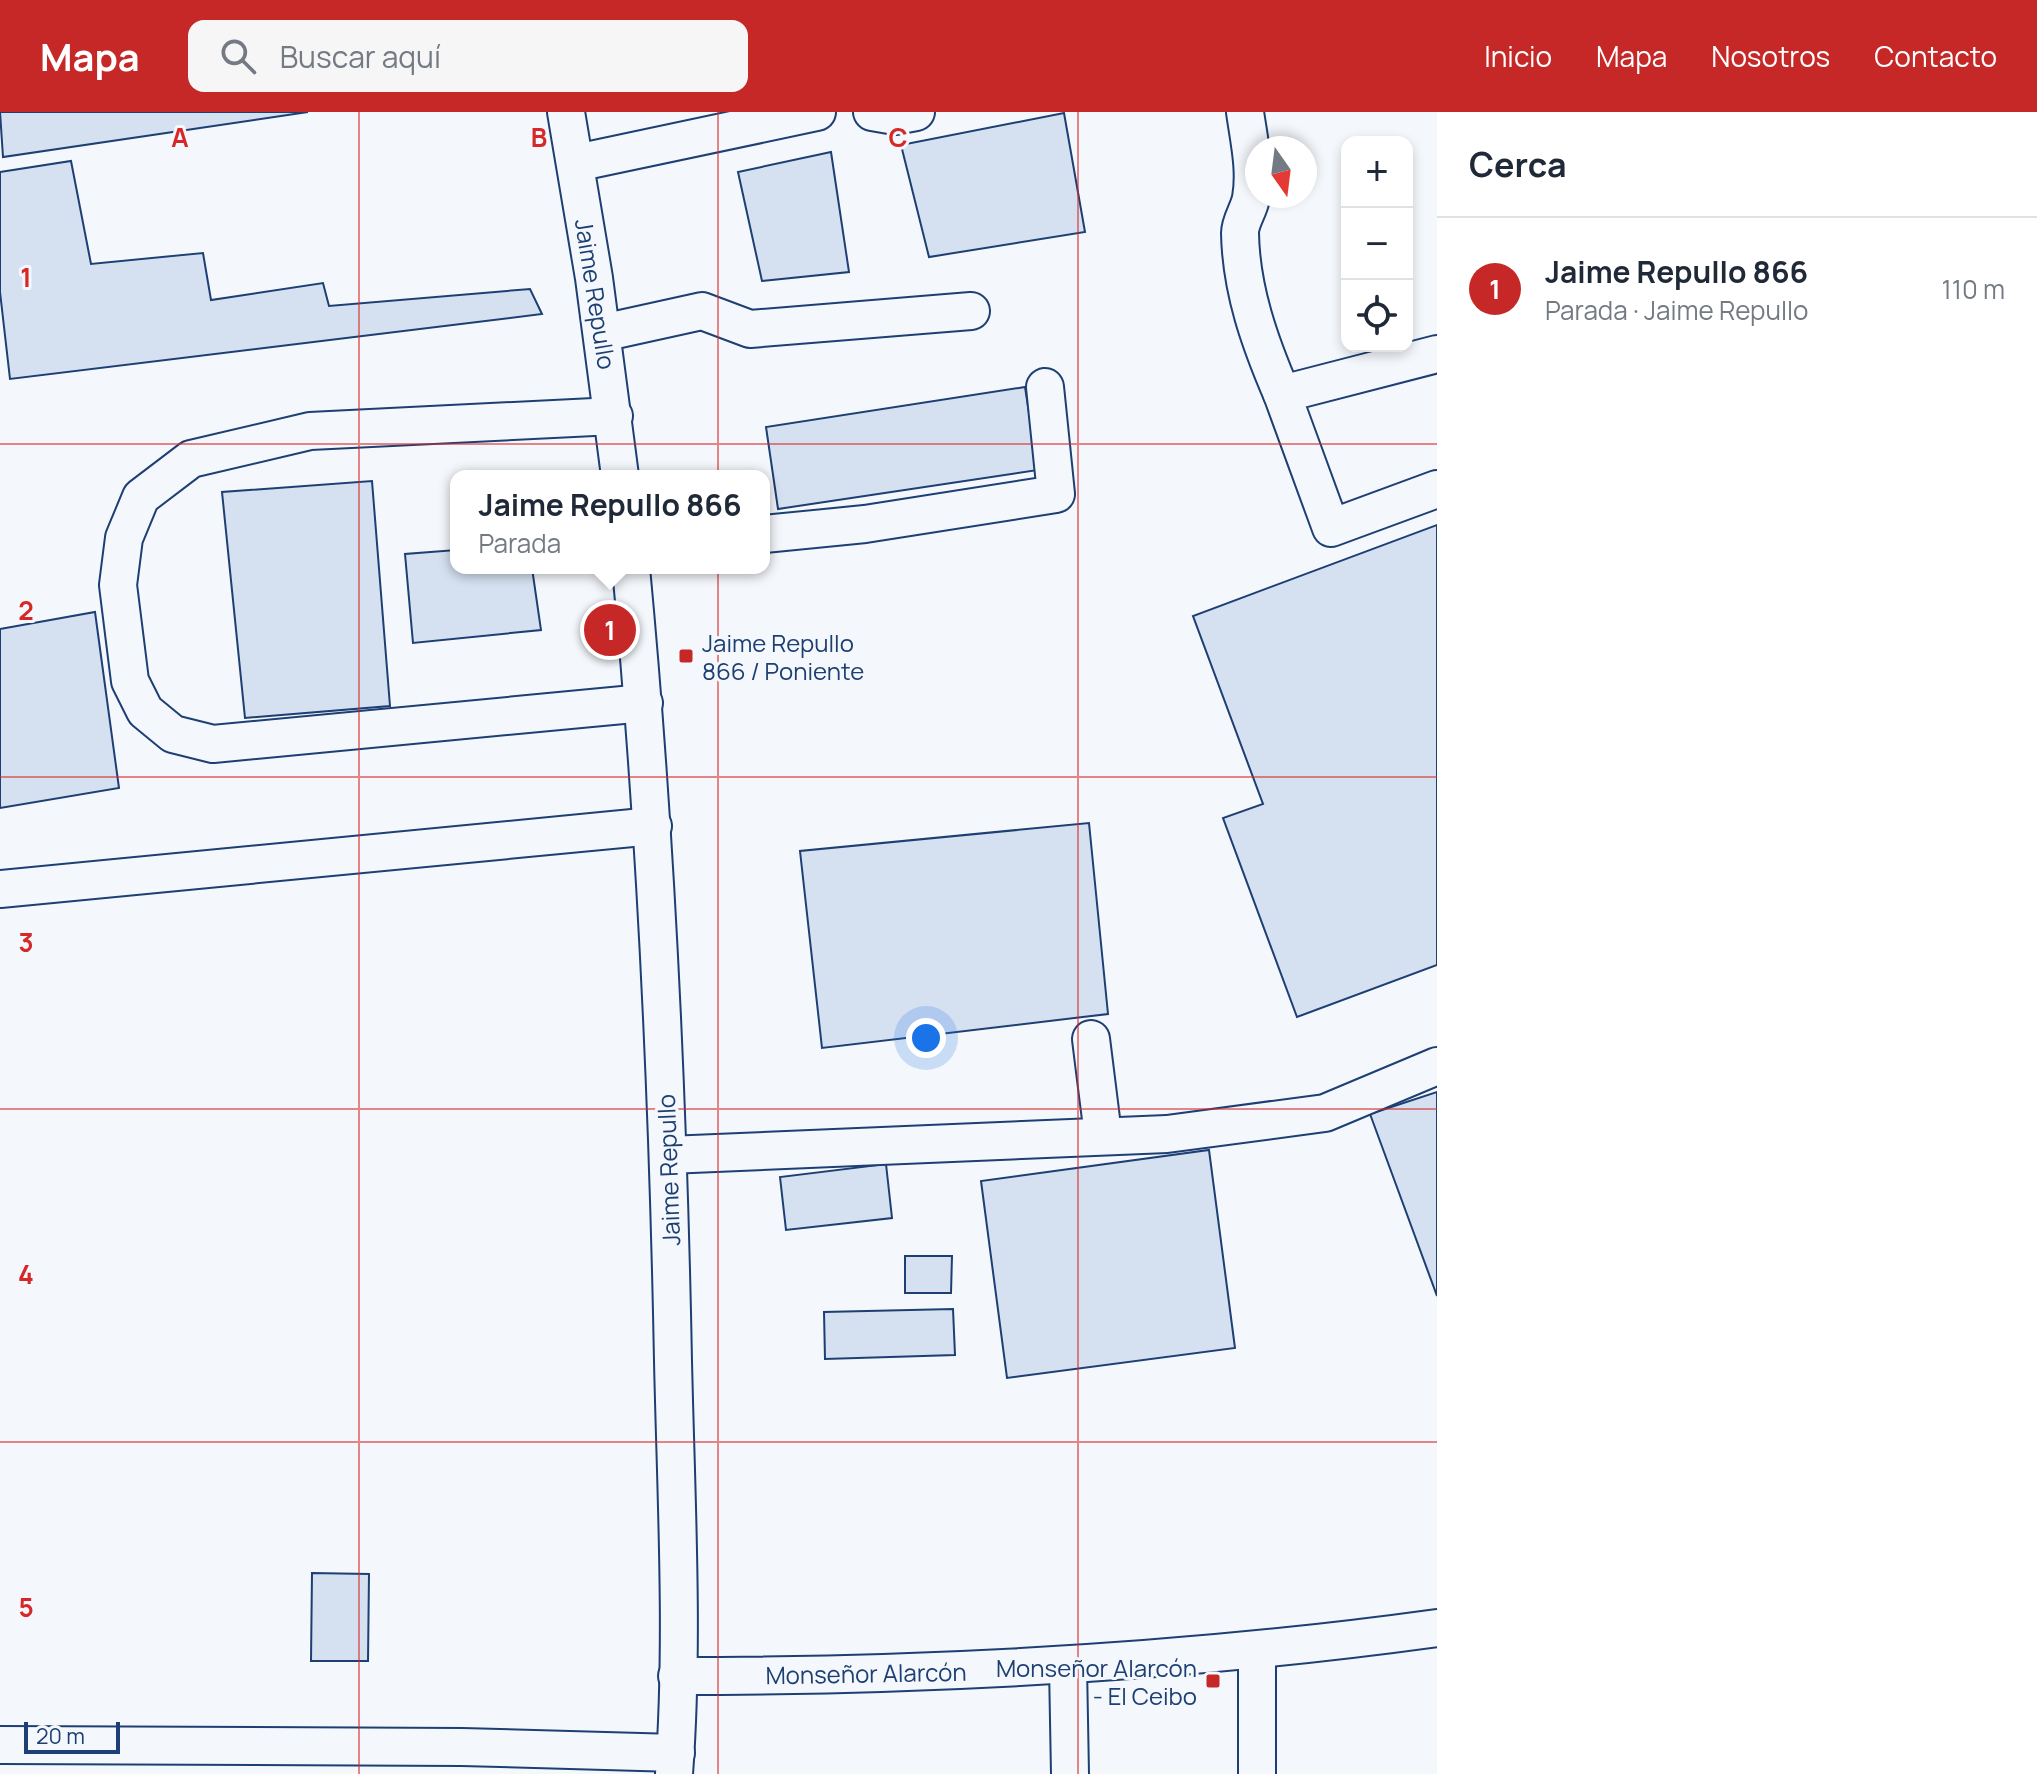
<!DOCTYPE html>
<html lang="es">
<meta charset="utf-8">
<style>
:root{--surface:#fff;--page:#f6f6f7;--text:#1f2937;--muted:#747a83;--line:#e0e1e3;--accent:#c62828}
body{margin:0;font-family:Manrope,sans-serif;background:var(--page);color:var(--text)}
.controls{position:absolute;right:24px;top:24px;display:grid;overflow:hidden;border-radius:16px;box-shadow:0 4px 12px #0003}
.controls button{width:72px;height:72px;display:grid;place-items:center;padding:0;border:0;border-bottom:2px solid var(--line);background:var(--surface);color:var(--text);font:40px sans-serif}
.compass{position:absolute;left:1245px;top:24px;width:72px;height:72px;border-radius:50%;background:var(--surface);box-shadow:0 4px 12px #0003;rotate:166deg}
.scale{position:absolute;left:24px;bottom:20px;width:96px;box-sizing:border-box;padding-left:8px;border:4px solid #1d3f73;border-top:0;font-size:22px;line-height:28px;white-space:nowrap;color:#1d3f73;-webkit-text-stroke:6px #f4f7fb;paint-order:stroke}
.you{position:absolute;left:926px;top:926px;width:28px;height:28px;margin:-20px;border:6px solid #fff;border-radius:50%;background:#1a73e8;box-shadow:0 0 0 12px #1a73e833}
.badge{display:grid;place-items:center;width:52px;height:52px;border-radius:50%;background:var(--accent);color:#fff;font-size:26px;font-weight:700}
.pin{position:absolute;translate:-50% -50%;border:4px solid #fff;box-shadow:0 2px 8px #0006}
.popup{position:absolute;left:450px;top:358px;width:320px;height:104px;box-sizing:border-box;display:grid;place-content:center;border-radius:16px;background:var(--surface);filter:drop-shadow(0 2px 6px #0005);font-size:26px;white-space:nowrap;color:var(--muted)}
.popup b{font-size:30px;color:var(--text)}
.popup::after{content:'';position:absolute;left:50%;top:100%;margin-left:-16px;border:16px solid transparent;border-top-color:var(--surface)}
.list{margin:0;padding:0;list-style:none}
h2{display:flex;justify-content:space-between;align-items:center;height:104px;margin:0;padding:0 32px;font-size:34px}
h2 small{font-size:26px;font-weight:400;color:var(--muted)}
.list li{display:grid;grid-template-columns:52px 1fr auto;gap:24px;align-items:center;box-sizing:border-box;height:144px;padding:0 32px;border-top:2px solid var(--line)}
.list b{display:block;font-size:30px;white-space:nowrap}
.list p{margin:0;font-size:26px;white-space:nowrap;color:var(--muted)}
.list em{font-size:26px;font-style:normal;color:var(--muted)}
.icon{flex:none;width:44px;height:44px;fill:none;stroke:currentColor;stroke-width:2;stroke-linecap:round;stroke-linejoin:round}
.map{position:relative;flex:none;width:1437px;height:1662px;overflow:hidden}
header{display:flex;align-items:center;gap:48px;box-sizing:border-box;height:112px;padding:0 40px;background:var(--accent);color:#fff}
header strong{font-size:38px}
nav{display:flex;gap:44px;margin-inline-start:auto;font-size:28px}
.search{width:560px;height:72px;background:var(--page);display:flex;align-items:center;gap:20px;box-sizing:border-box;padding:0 28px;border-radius:16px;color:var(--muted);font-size:30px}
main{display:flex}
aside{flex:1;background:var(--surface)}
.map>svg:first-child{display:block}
</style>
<header>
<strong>Mapa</strong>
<div class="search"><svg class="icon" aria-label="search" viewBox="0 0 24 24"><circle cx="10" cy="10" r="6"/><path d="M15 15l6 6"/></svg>Buscar aquí</div>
<nav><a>Inicio</a><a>Mapa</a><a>Nosotros</a><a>Contacto</a></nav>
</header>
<main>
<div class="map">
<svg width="1437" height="1662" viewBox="0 0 1437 1662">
<rect width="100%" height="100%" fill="#f4f7fb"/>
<g fill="#d5e0f0" stroke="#1d3f73" stroke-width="2">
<polygon points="0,0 308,0 3,45"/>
<polygon points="1064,1 1085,120 929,145 901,33"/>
<polygon points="831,40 849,160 762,169 738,60"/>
<polygon points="71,49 91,152 203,141 211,188 323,171 329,194 530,177 542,202 10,267 0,180 0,60"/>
<polygon points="1025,275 1038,358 778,397 766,315"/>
<polygon points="372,369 390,594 245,606 222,380"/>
<polygon points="1437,413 1437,853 1297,905 1223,706 1263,692 1193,504"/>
<polygon points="456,438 456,456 532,456 541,518 413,531 405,442"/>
<polygon points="95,500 119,676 0,696 0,517"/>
<polygon points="1089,711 1108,902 822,936 800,739"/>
<polygon points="1437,980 1437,1184 1370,1002"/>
<polygon points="1209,1038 1235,1236 1007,1266 981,1069"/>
<polygon points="886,1052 892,1106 786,1118 780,1065"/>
<polygon points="905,1144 952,1144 951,1181 905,1181"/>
<polygon points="953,1197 955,1243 825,1247 824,1200"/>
<polygon points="312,1461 369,1462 368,1549 311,1549"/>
</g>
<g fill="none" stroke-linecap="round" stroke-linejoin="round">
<g stroke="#1d3f73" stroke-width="40">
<g id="minor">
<polyline points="566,0 594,166 620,364"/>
<polyline points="872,0 895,4 916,0"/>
<path d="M1245,0C1249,28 1256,58 1251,86C1249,98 1240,109 1240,121C1241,178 1260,231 1282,282"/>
<polyline points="576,51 817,0"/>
<polyline points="602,221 702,199 750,217 971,199"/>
<polyline points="1437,242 1282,282 1331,416 1437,377"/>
<polyline points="614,304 310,319 191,347 141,385 124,426 118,473 130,569 145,599 173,622 213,632 644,591"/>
<polyline points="764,422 865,412 1056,382 1045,275"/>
<path d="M631,456C656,720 668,984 673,1249C676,1385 684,1527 674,1662"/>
<polyline points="0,777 653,714"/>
<polyline points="1091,927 1103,1023"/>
<polyline points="668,1043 1167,1022 1325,1001 1437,954"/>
<polyline points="1068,1554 1070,1662"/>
<path d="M677,1564C934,1564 1183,1551 1437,1516"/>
<polyline points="0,1633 462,1635 676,1641"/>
<polyline points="1257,1662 1257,1538"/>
</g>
</g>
<use href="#minor" stroke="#f4f7fb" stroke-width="36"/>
</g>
<path fill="none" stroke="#d62828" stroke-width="2" stroke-opacity="0.55" d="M359,0V1662M718,0V1662M1078,0V1662M0,332H1437M0,665H1437M0,997H1437M0,1330H1437"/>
<g fill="#c62828" stroke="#f4f7fb" stroke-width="3">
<rect x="678" y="536" width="16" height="16" rx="4"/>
<rect x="1205" y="1561" width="16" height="16" rx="4"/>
</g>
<g text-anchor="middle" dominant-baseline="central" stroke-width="6" stroke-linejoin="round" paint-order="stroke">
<g font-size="24" fill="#1d3f73" stroke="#f4f7fb">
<text transform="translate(596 182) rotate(81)">Jaime Repullo</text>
<text transform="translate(668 1058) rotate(-92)">Jaime Repullo</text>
<text transform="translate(866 1561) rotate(-1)">Monseñor Alarcón</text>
</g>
<g font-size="24" fill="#1d3f73" stroke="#f4f7fb" text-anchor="start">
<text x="702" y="530">Jaime Repullo<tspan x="702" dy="28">866 / Poniente</tspan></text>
<text x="1197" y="1555" text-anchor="end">Monseñor Alarcón<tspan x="1197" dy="28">- El Ceibo</tspan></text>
</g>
</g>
<g font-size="26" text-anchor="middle" font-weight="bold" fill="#d62828" stroke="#f4f7fb" stroke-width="6" stroke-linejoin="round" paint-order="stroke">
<text x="180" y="35">A</text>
<text x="539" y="35">B</text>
<text x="898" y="35">C</text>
<text x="26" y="175">1</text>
<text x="26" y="508">2</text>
<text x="26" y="840">3</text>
<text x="26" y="1172">4</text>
<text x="26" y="1505">5</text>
</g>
</svg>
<div class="controls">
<button>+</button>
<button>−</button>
<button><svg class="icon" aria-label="locate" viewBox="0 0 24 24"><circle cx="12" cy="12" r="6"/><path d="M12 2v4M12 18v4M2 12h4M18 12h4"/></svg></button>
</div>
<svg class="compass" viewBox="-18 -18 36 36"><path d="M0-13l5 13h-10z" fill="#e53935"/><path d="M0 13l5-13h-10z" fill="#747a83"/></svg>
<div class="scale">20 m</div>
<div class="you"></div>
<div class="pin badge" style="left:610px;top:518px">1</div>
<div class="popup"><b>Jaime Repullo 866</b>Parada</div>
</div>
<aside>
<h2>Cerca<small></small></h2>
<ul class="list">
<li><span class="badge">1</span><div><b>Jaime Repullo 866</b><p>Parada · Jaime Repullo</p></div><em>110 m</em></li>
</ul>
</aside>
</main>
